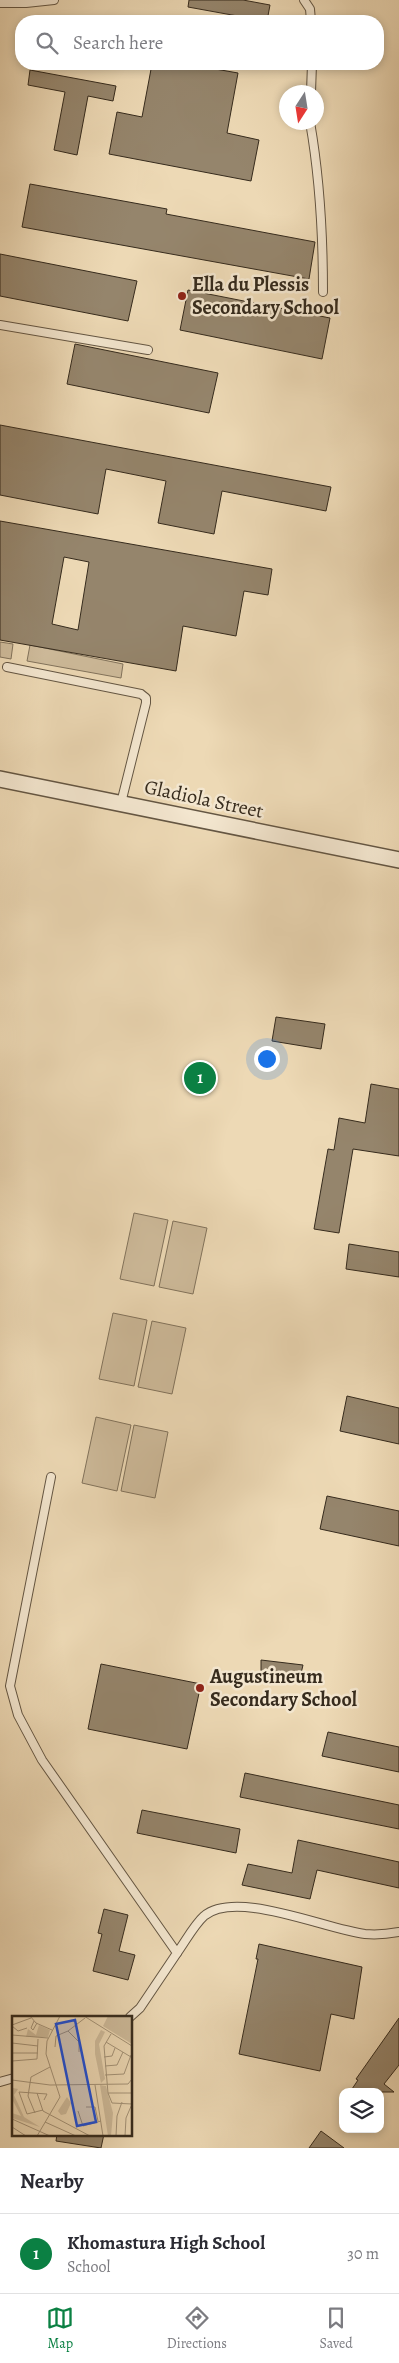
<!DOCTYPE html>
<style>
:root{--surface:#fff;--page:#f2f2f3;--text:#2b2b33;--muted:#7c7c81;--line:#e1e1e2;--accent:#0b8043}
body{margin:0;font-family:Alegreya,serif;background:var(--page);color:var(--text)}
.controls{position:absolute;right:15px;bottom:15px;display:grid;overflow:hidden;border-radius:10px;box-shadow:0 2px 8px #0003}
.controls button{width:45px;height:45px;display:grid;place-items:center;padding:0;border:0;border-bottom:1px solid var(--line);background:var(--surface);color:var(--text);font:25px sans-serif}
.compass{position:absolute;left:279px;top:85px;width:45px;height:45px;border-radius:50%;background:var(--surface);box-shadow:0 2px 8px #0003;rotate:192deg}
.you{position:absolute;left:266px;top:1058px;width:18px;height:18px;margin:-12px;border:4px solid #fff;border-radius:50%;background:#1a73e8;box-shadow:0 0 0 8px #1a73e833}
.badge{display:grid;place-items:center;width:32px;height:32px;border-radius:50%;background:var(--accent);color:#fff;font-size:16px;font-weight:700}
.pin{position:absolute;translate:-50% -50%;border:2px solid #fff;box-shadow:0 1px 5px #0006}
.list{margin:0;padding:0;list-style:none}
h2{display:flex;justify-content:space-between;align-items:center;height:65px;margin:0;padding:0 20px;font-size:21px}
h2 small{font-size:16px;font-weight:400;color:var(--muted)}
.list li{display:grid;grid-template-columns:32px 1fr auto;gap:15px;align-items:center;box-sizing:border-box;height:80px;padding:0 20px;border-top:1px solid var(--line)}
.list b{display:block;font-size:19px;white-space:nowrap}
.list p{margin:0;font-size:16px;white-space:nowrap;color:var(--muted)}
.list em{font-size:16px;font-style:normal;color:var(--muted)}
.icon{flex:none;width:28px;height:28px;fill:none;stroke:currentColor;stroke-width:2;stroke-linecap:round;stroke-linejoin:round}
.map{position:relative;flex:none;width:399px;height:2148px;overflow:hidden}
.search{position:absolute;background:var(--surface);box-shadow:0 2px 8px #0003;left:15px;right:15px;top:15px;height:55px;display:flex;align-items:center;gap:12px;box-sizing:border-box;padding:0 18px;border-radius:20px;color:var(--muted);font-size:19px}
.sheet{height:145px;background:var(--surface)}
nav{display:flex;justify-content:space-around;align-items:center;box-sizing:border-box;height:70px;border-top:1px solid var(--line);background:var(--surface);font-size:14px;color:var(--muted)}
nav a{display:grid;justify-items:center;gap:2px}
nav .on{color:var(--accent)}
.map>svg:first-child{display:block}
</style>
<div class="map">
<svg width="399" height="2148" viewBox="0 0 399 2148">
<rect width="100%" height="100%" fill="#edd9b5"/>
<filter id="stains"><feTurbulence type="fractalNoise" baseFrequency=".004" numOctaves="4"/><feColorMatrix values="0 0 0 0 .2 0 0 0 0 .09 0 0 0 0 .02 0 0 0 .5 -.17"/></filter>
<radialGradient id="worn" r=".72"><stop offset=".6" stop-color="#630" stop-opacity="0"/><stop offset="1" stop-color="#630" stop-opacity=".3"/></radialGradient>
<g fill="#cebb9b" stroke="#82735c">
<polygon points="0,642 13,644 11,659 0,657"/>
<polygon points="30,645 123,664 121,678 27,661"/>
<polygon points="134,1213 168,1220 154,1286 120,1279"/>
<polygon points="173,1221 207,1228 193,1294 159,1287"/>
<polygon points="113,1313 147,1320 134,1386 99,1379"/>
<polygon points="152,1321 186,1328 172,1394 138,1387"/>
<polygon points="96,1417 131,1425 117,1491 82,1483"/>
<polygon points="134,1425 168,1432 155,1498 121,1491"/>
</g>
<g fill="#95856c" stroke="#362b1d" fill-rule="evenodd">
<polygon points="189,0 243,0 270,5 267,21 265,21 188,7"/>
<polygon points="152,64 187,64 238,73 227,133 259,140 251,181 109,154 117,112 142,117"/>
<polygon points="30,70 116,86 113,101 88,96 77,155 54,150 65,92 28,85"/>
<polygon points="30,184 167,209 166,214 315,242 309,279 22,227"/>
<polygon points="0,254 137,281 128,321 0,296"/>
<polygon points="188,290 330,318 322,359 180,330"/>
<polygon points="75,344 218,373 209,413 67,384"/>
<polygon points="0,425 331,487 326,511 222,491 214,534 158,523 166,481 106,469 98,514 0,495"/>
<path d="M0,521L272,569L268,595L244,591L236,636L183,626L176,671L0,640ZM64,557L89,562L78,630L52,624Z"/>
<polygon points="276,1017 325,1024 321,1049 272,1041"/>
<polygon points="371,1084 399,1089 399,1156 353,1149 339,1233 314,1229 328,1149 334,1150 339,1118 365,1123"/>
<polygon points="349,1244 399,1252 399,1277 346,1269"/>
<polygon points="347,1396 399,1408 399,1444 340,1431"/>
<polygon points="327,1496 399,1511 399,1546 320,1529"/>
<polygon points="261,1660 303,1665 299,1682 261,1682"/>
<polygon points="101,1664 201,1684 187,1749 88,1729"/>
<polygon points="328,1732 399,1747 399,1772 322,1756"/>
<polygon points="245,1773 399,1805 399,1829 240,1797"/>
<polygon points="142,1810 240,1829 236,1853 137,1833"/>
<polygon points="298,1840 399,1862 399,1888 317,1870 310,1899 242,1885 248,1864 292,1873"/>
<polygon points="104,1909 128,1915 119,1951 135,1955 128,1980 93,1971 102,1934 98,1933"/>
<polygon points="259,1944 362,1967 354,2019 331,2014 320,2071 239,2054 258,1959 256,1959"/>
<polygon points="399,2018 399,2065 384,2084 394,2092 350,2092 358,2080 356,2079"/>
<polygon points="321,2131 344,2148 309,2148"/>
<polygon points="57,2134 104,2134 101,2148 56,2141"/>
</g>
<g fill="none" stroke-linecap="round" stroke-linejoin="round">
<g stroke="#645643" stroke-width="10">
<g id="lane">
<polyline points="304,0 310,9 311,21"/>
<polyline points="0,3 26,3 54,0"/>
<polyline points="311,92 312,64"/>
<path d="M310,122C320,179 323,234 323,292"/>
<polyline points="0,325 148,350"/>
<polyline points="7,667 141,694 146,698 146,703 121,803"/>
<polyline points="51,1477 10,1686 18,1715 42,1760 177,1953 140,2008 130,2017"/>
<path d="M177,1953C185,1942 194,1925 204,1916C236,1889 325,1929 365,1934C376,1935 388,1934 399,1932"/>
<polyline points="0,2082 14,2078"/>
</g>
</g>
<g stroke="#645643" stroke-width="18">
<polyline id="street" points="0,779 399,860"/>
</g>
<use href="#lane" stroke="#f3e6cf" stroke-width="8"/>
<use href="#street" stroke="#f3e6cf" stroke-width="15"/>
</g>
<g fill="#8f2418" stroke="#f3e6cf" stroke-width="2">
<circle cx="182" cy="296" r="5"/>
<circle cx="200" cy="1688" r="5"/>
</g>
<g text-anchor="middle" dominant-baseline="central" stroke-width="5" stroke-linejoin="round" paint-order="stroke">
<g font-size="20" font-weight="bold" fill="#362b1d" stroke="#f3e6cf" text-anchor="start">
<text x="192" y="284">Ella du Plessis<tspan x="192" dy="23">Secondary School</tspan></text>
<text x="210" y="1676">Augustineum<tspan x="210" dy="23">Secondary School</tspan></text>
</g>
<g font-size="20" fill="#362b1d" stroke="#f3e6cf">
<text transform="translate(204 799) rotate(12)">Gladiola Street</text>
</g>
</g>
<g transform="translate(12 2016)">
<rect width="120" height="120" fill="#edd9b5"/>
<path d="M96,0H120V28L91,10ZM27,9L38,14L36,21H14L16,13L24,19ZM89,14L93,16L87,28L93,63L89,67L83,38V25ZM0,65L1,72L6,73L2,79L12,101L28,111L0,102V97L9,100L0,83ZM88,69L94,70L101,97L99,120H96ZM55,81L59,87L54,98L49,99L46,95Z" fill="#cebb9b"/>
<path fill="none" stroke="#a49378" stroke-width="1" d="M18,0L24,7L40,14M72,0L120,30M22,5L19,12L21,14L25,7M0,9L19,2M0,10L6,15L15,12M99,18L92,30L96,77L100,87L120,88M0,19L36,22M94,26L119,41M0,27L26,30M43,31L44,20L56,15M67,36V26L56,15L73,2M0,37H26M92,41L100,40L103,32M0,45L25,43L26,23M93,50L105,49L111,36M93,59L112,58L119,39M0,64L38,69L116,68L120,63M83,69L91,120M25,77L31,95L78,120M96,77H120M74,91H83L86,105M31,94L15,98L7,76L35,78L32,84M66,95L71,110L89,105M23,97L16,80L19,61L38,51M0,103L38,120M33,106L64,120M0,111L14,120M25,120L48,81L34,38L35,25L48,0M104,120L105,100L110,86M113,120L114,102L120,88"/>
<path fill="#1d4ed8" fill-opacity="0.15" stroke="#1d4ed8" stroke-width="2.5" d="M63,4L84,106L65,110L44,8Z"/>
<rect width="120" height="120" fill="none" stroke="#362b1d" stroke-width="2.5"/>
</g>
<rect width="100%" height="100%" filter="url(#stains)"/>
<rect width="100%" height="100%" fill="url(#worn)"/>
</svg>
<div class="controls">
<button><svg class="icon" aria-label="layers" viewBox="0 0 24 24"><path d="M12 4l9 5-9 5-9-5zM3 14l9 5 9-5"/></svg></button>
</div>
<svg class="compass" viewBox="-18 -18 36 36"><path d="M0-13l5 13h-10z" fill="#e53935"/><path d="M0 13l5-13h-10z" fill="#7c7c81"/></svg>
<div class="you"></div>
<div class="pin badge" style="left:200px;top:1078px">1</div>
<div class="search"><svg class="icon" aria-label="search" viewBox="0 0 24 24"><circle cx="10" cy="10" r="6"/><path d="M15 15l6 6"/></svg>Search here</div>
</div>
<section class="sheet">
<h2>Nearby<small></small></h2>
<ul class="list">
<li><span class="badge">1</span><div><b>Khomastura High School</b><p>School</p></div><em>30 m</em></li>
</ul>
</section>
<nav>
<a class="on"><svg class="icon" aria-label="map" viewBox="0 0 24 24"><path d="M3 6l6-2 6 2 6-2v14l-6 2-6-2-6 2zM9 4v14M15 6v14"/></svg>Map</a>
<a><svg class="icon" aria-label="directions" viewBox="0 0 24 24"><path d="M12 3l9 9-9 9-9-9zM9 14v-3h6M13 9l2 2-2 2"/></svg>Directions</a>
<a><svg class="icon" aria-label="saved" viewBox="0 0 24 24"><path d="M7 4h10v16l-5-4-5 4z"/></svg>Saved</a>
</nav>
